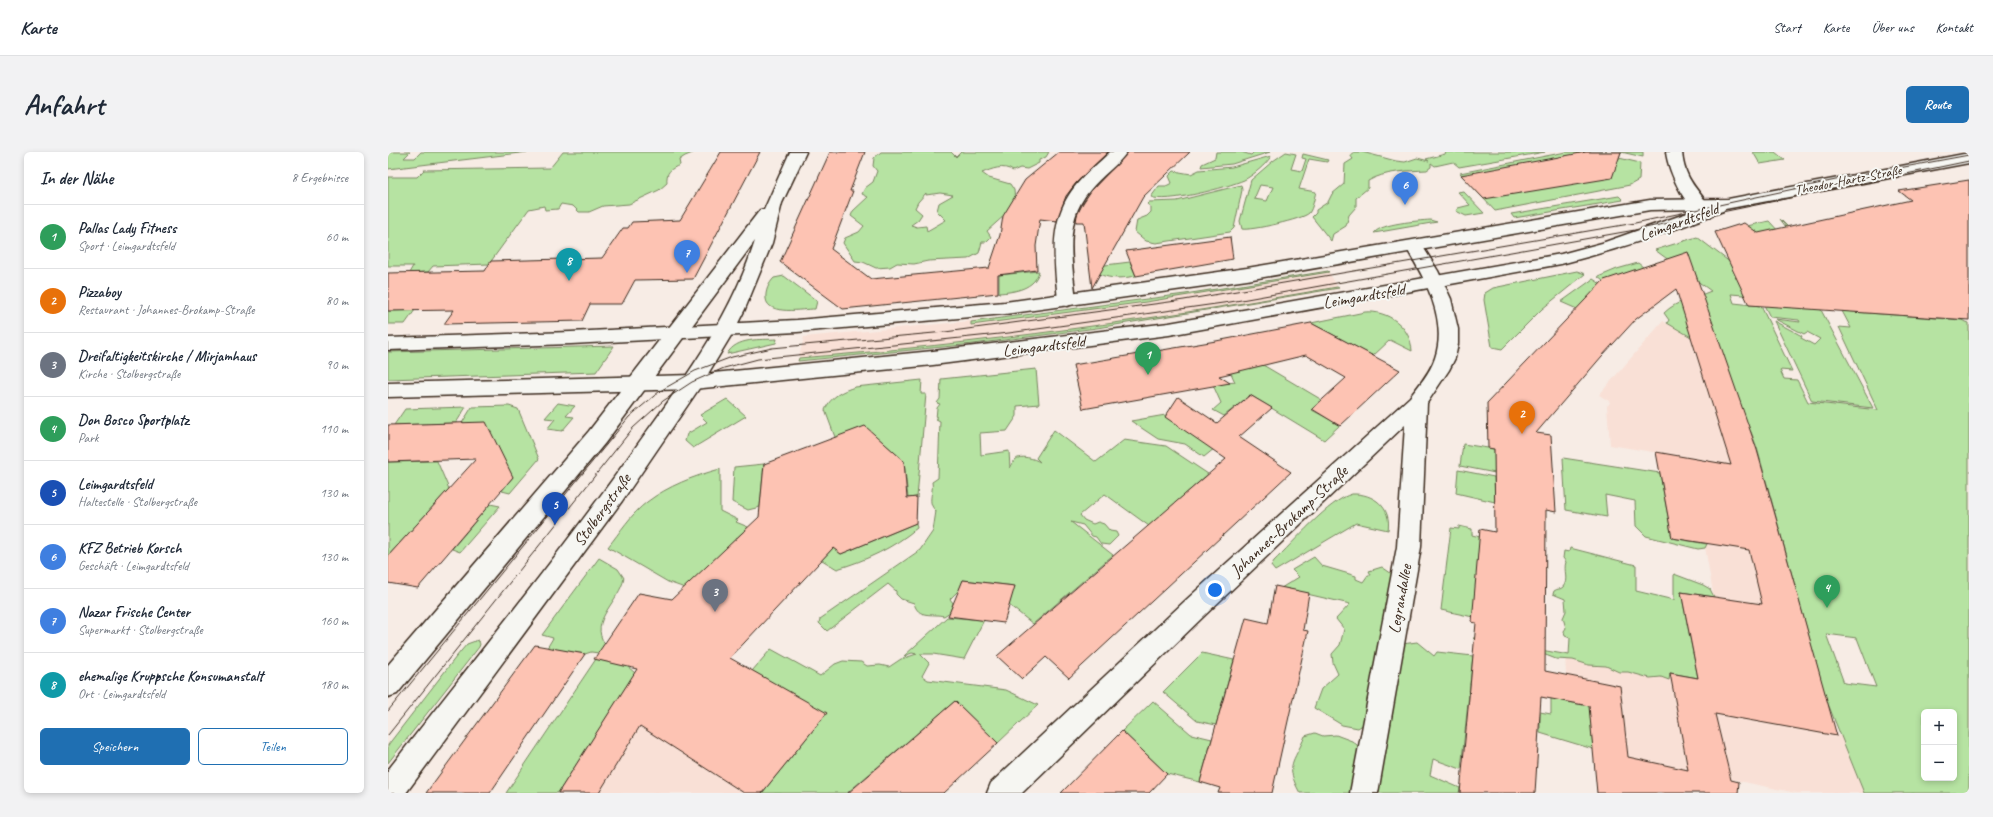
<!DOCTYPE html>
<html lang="de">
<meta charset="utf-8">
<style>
:root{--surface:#fff;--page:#f2f2f3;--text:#1f2937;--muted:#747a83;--line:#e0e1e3;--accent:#1f6fb2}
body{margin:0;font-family:Caveat,sans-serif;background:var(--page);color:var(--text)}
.controls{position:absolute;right:12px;bottom:12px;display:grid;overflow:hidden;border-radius:6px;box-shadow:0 2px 6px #0003}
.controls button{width:36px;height:36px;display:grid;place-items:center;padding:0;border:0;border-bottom:1px solid var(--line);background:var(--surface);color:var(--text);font:20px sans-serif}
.you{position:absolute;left:827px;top:438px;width:14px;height:14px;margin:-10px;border:3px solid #fff;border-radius:50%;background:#1a73e8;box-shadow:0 0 0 6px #1a73e833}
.badge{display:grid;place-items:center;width:26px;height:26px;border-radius:50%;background:var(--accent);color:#fff;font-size:13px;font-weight:700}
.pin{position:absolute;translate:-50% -33px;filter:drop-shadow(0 1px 2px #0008)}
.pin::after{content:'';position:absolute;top:21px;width:14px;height:12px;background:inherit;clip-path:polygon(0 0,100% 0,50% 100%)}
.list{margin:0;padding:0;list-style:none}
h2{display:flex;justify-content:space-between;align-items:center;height:52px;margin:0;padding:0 16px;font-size:17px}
h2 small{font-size:13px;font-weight:400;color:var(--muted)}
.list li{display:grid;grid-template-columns:26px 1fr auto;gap:12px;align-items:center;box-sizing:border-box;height:64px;padding:0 16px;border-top:1px solid var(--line)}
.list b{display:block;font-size:15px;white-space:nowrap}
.list p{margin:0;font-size:13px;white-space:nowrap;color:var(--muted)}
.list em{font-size:13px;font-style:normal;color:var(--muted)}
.actions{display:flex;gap:8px;padding:12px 16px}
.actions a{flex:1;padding:9px 0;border:1px solid var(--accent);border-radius:6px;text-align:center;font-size:14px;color:var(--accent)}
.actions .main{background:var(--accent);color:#fff}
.map{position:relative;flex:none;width:1581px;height:641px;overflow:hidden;border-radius:6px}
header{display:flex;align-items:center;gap:24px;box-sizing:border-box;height:56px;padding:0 20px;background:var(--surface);border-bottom:1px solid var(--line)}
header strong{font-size:19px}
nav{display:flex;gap:22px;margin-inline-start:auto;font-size:14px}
.intro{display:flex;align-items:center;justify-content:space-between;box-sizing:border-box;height:96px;padding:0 24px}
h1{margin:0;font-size:28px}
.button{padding:10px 18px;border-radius:6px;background:var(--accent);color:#fff;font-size:14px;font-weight:700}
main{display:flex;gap:24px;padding:0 24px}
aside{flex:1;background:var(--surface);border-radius:6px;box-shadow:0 2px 6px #0003}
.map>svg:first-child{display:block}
</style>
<header>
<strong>Karte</strong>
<nav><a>Start</a><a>Karte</a><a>Über uns</a><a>Kontakt</a></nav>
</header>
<div class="intro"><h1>Anfahrt</h1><a class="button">Route</a></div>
<main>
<aside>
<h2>In der Nähe<small>8 Ergebnisse</small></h2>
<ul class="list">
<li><span class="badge" style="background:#2e9e5b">1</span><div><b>Pallas Lady Fitness</b><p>Sport · Leimgardtsfeld</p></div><em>60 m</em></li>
<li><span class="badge" style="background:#e8710a">2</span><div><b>Pizzaboy</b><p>Restaurant · Johannes-Brokamp-Straße</p></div><em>80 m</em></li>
<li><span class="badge" style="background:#6b7280">3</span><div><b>Dreifaltigkeitskirche / Mirjamhaus</b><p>Kirche · Stolbergstraße</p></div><em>90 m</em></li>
<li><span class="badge" style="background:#2e9e5b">4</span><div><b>Don Bosco Sportplatz</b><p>Park</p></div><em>110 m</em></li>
<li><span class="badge" style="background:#1a4fb4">5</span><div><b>Leimgardtsfeld</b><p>Haltestelle · Stolbergstraße</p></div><em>130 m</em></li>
<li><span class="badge" style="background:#3f7fe0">6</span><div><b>KFZ Betrieb Korsch</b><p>Geschäft · Leimgardtsfeld</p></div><em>130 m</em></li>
<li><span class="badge" style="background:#3f7fe0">7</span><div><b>Nazar Frische Center</b><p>Supermarkt · Stolbergstraße</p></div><em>160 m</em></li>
<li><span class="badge" style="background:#0f9aa8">8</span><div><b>ehemalige Kruppsche Konsumanstalt</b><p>Ort · Leimgardtsfeld</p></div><em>180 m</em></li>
</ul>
<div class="actions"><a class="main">Speichern</a><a>Teilen</a></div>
</aside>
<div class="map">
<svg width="1581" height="641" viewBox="0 0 1581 641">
<rect width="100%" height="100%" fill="#f7ece5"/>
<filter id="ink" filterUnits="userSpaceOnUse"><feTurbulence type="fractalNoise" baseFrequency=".025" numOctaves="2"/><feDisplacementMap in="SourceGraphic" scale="8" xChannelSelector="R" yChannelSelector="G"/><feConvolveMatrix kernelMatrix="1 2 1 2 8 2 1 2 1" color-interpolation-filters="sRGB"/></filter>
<g filter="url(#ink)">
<g fill="#f9e0d6">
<polygon points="940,119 951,137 709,176 585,192 410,209 416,185 655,162 797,142"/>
<polygon points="1275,169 1303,185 1337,292 1369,296 1381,339 1345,334 1367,424 1370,425 1399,540 1345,531 1325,441 1317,395 1319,392 1307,327 1324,330 1320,309 1222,293 1219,254 1222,251 1221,249 1211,243"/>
<polygon points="1177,502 1282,521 1300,618 1240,605 1232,535 1178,523"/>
<polygon points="1327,562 1453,584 1476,641 1408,641 1342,627"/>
<polygon points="252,574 277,589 356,641 211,641"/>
</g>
<g fill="#b6e3a2" stroke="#788660" fill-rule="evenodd">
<polygon points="0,0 22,0 16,6 27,6 33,0 140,0 0,17"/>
<path d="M175,0H307L297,4L291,8L292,13C282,17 278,20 279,31L271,38L241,52L215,54L201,60H191L185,54L173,52L170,57L157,58L156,54L141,57L101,112L45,114L40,120L21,121L25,114H0V25H29L36,18L162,16Z"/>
<path d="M493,0H563L568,5L573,0H661L658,5L651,8V11L639,17L632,16L625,19C615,12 604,17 594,21L601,26L622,32L626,38L627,50L618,62L599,79L603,85L598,90H594L591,101L580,107L540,109L526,112L509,111L502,115L488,116L475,110L467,109L455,91L457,86L471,80L476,74L463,64L465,59L480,45L474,42L477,36L485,30L489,19L485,14L486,6ZM538,41V43L552,41L565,43L551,51L549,59L558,68L539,79L538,74L529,75L523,73L530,68L534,62L527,56L530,50Z"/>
<polygon points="828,0 853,0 863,3 866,0 882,0 844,12 813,15 814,12 827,6"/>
<path d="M898,0L908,2L903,17L914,19L918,7L914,6L915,2L940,8L939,10L921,7L911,37L928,40C926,46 925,56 921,61C916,67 862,79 854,77L852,69L863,28L885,9ZM872,33L885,35L879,49L866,47Z"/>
<path d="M966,0H974L1008,9L1017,10L1029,6L1041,9L1038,7L1057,2L1058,0H1157L1071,15L1065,10L1047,14L1043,11V15L1039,18C1019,19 997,19 980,29V36L968,46V55L961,63L958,74L945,82L943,89L924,65L928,61V58L940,50L944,42L956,32L957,12L965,7L962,3Z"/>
<polygon points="1178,0 1255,0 1255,5 1233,0 1231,6 1252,11 1251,28 1242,33 1107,59 1072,21"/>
<polygon points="1365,0 1387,0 1397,8 1372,12"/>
<path d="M883,4C879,12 864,24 856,28C840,35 778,52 763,45L771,34H778L784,31L781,24L786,19L803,22L811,18L844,15Z"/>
<polygon points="853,33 854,38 846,76 842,80 768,91 758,89 747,80 749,68 759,64 763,60 763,55 759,52 761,50 789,49"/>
<polygon points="1075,39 1096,61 1078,64 1068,59 1070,56 1082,53 1070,40"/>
<polygon points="1231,44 1235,48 1126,66 1123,62"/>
<polygon points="1392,67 1436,111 1433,158 1485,256 1424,249 1386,169 1414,184 1413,186 1426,193 1432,187 1419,180 1416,182 1387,167 1412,170 1411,168 1382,165 1371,143 1359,74 1381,69 1393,82 1407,87"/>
<path d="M1042,68L1049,70L986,81C994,71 1029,69 1042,68Z"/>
<path d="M1309,85L1343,111L1367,144L1343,142L1346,151L1373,154L1404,219L1392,218L1396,227L1409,228L1420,250L1490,258L1451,175L1463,176L1454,159L1573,168L1581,171V641H1476L1438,547L1369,296L1363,280L1303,185L1279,171L1281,168L1276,161C1289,148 1307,146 1323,139L1267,98ZM1438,482L1469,486L1488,535L1456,531ZM1536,560H1566V626H1536Z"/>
<path d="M742,110L748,124C731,127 715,128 701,115Z"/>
<polygon points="1250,111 1255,115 1219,132 1210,125 1229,117"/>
<path d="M651,119C647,137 626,140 611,141V123Z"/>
<polygon points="940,119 941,120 758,150 583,173 583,170 797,142"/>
<polygon points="1189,119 1197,122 1154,157 1114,197 1104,195 1096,148 1097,141 1105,136"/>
<path d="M396,124L429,149L427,157C415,157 380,164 378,147C377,139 381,131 386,126Z"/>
<polygon points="1205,127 1216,134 1189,157 1173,150"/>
<path d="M949,135L951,136L709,176L585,192L410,209L411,206C592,192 770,167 949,135Z"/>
<polygon points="27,158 17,172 0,172 0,159"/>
<path d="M977,160C1000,158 1023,175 1024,199L1002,188L985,204L923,171Z"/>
<path d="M389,187L388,191L339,202C349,185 372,188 389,187Z"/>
<polygon points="226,194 208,220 0,227 0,200"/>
<polygon points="875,213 934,248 924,258 952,273 936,288 862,243 836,264 825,258 833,251 825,233 847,230 842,219"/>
<path d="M648,217L651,252L629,254V264L619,279L592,281L593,303L621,299L622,316C624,313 625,310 627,308C632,302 647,307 652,310L648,306L666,278L708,310L736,288L778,294L820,322L761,374L717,342L692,363L696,368L705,372L710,370L716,372L722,379L728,380L730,384L721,393L713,392L708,385L704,384L695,373L683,370L725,403L645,472L621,453L626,434L575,428L571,438L562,447L565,451L562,460L556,464C544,461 530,467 526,451L513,447L508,442V439L500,432L439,479L431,471L432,467L532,398L545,379L548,359C538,350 546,341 544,330L550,326L552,269L548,267L549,256L552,252L549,251L552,247L553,227Z"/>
<path d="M534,228L533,242H538L529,345L520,346L516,309L491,287L451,296L437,258C442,245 454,239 467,235Z"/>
<polygon points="339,247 358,264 305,296 297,289 299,282 319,270 312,263"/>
<polygon points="170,251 187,254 178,264 186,265 174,279 159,277 167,267 157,266"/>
<polygon points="121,254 130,257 151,307 122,341 114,339 125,325 74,271 84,255"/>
<polygon points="78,255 68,271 6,273 17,257"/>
<polygon points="806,258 832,292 816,305 797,292 770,287 743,269"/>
<polygon points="1075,292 1106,297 1107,321 1072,314"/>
<polygon points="1175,306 1272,321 1284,386 1319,392 1317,396 1310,397 1258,384 1248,374 1247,349 1217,343 1219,365 1178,358"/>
<polygon points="49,309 61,337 0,404 0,310"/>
<polygon points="376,312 372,355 360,358 344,350 346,315"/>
<path d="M332,317V359L350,368L348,370L360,375L297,436L280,430L220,395C232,380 243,362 259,350C280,334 306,324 332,317Z"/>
<polygon points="1070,318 1106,325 1107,350 1068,341"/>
<path d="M964,342C986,341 1004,356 1000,378L968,371L887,419L883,414L886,409C905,391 941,348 964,342Z"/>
<polygon points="102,352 112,354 72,400 64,397"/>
<path d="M528,371L529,376C505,396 479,408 449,417L434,408L445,396L453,402Z"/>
<polygon points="1071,374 1084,377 1084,383 1092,385 1085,465 1053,458 1063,376 1071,377"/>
<path d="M1182,396L1248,413V439L1286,448V422L1315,433L1322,437L1326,445L1293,440L1310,526L1282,521L1281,528L1273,525L1262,526L1240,520H1231L1218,514L1201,513L1185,508L1168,507L1155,502L1088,488L1085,486L1181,503L1182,486L1177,484L1176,479L1178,476L1175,466L1178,459L1177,447L1165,442L1166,439C1170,436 1172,438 1175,435C1181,428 1175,418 1178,410L1175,406L1176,399L1181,400Z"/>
<path d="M926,405L934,414L968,424V427L975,430L980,423H983L981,419L994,415L1004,422L1014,492L1029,490L1046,504L1049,500L1085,504L1073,617L1045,607L1042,623L1072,636L1071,641H912C896,612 906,611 917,584L927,581L935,584L948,583L964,589L974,597L993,572L1004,561V539L985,524L981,539L997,552L985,566L970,576L954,573L926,556L933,537L950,522L945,511L944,502L952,493L956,477L948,467L962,452L893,436L911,425L904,418Z"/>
<path d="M211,406L230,417L236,426C232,449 200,469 217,492L211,501L203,500L197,502L159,496L165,486L154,483Z"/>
<polygon points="559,465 596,468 576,507 545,502 532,502 541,511 534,524 540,528 618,538 650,553 610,591 567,549 459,641 374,641 438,562 364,519 383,497 432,524 447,512 455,509 473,510 479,514 492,513 501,515 513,507 529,502 524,501 516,504"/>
<polygon points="90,488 92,492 91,495 0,611 0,593 68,505 79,492"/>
<polygon points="814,501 846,508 828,573 809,569 775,540"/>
<polygon points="208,507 239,514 247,521 170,641 118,641"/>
<polygon points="1163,531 1179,550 1202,554 1205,597 1152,581 1152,560 1163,562"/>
<polygon points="765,549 803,582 824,587 812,630 779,622 734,579"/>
</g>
<g fill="#fdc3b3" stroke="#3b2a1e" fill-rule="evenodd">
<polygon points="333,0 372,0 305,127 247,128 234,152 202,152 194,169 56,172 66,158 0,159 0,121 97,119 103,109 214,106 235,76 240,76 244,70 292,68"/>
<polygon points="442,0 477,0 462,39 465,39 443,97 483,127 601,116 612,83 615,64 637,28 671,0 720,0 688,31 678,44 669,69 652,67 648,94 649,118 610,123 610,141 455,157 392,110"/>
<polygon points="740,0 802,0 755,45 704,136 696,70 688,70 689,63 695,51 703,39"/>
<polygon points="1198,0 1233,0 1224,26 1096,47 1073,23"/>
<polygon points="1581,28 1581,168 1361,153 1327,80 1356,71 1370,81 1523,48 1511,39"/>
<polygon points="842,85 845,107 748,124 738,99"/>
<path d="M1300,100L1369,298L1449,584L1327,562L1343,628L1351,630L1350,641H1209L1201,554L1153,545L1147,641H1072L1088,471L1084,470L1092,377L1107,380L1106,297L1100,296L1099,251L1216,128ZM1288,137L1343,313L1268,300L1284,386L1361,398L1374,452L1293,440L1310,526L1282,521L1300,618L1240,605L1232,534L1157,519L1158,358L1168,360L1163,283L1148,281L1214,204L1248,167Z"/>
<polygon points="923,171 1012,218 952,274 924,257 958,226 918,203 831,224 842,231 695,257 685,213 828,189"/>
<polygon points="862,243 884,256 851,285 903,320 681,526 658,505 634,527 609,504 838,307 777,265 790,245 829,271"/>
<polygon points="98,270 125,325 30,436 0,431 0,404 88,307 0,310 0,273"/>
<polygon points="477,274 516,309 519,346 529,345 528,371 453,402 445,396 342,506 439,561 374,641 356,641 252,574 211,641 170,641 249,517 206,507 251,441 284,447 371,365 376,312"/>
<polygon points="575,428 627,434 616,471 560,464"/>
<polygon points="887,434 921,441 915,478 920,479 884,641 830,641 832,636 812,630 858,466 880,471"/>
<polygon points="147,493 197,502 102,641 38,641"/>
<polygon points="567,549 610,591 556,641 460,641"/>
<polygon points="734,579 779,622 761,641 673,641"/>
</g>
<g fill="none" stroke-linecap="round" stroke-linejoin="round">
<g stroke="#3b2a1e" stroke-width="3">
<g id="minor">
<path d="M722,0H739C729,14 713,24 702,38C675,68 684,111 688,148L685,152L679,154L673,152L670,148C666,107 660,66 689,32C699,20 711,11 722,0Z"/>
<path d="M1278,0H1294C1296,29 1311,38 1326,60L1324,64C1301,69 1280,19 1278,0Z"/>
<path d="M1026,89L1032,90L1050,119L1063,147L1070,177V192L1067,206L1061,218L1039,251L1033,395L990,641H962L1009,395L1017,273L816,464L634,641H599L603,631L798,448L1022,245C1031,233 1042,221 1047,206C1060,168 1037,126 1017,94L1020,90Z"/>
</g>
</g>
<g stroke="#3b2a1e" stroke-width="3">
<path id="tertiary" d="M402,0H418L394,51L384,91L357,157L347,177L312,235L234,349L18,641H0V618C83,511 169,406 247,296C294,231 343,166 367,89L217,291L9,542L0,545V513L201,279L372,58H376Z"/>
</g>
<g stroke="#3b2a1e" stroke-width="3">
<path id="secondary" d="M1581,1V11L1337,57L1335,59C1282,80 1228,98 1173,112L781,183L545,213L305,237L0,245V231L305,223L545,199L781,171L1173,102L1214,91L1311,57L1262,58L859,128L617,162L409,180L183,192L0,198V186L183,180L409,168L617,150L859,116L1262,48L1340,47Z"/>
</g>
<use href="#minor" fill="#f6f6f2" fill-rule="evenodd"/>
<use href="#tertiary" fill="#f6f6f2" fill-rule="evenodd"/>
<use href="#secondary" fill="#f6f6f2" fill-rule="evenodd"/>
<g stroke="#3b2a1e" stroke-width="1">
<polyline points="0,559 241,265 272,239 307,219 344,205 384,196 557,180 796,148 1247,71 1457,26 1581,3"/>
<polyline points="0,583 245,276 275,249 304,230 336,216 370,207 621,181 842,150 1247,78 1581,9"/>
</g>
</g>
</g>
<g text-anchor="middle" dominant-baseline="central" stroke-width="4" stroke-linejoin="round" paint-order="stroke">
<g font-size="14" fill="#3b2a1e" stroke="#f6f6f2">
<text transform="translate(1460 28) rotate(-11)">Theodor-Hartz-Straße</text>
</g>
<g font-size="17" fill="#3b2a1e" stroke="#f6f6f2">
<text transform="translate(1291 70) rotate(-20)">Leimgardtsfeld</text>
<text transform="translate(976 144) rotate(-10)">Leimgardtsfeld</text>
<text transform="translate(656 194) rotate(-7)">Leimgardtsfeld</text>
<text transform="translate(214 358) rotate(-54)">Stolbergstraße</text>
<text transform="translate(901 369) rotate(-43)">Johannes-Brokamp-Straße</text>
<text transform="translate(1012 447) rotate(-80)">Legrandallee</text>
</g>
</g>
</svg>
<div class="controls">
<button>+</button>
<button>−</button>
</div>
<div class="you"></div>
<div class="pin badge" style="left:760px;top:223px;background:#2e9e5b">1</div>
<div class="pin badge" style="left:1134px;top:282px;background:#e8710a">2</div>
<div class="pin badge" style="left:327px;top:460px;background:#6b7280">3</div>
<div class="pin badge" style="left:1439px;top:456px;background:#2e9e5b">4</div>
<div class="pin badge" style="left:167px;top:373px;background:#1a4fb4">5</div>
<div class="pin badge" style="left:1017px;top:53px;background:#3f7fe0">6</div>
<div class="pin badge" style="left:299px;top:121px;background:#3f7fe0">7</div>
<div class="pin badge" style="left:181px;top:129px;background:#0f9aa8">8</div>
</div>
</main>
